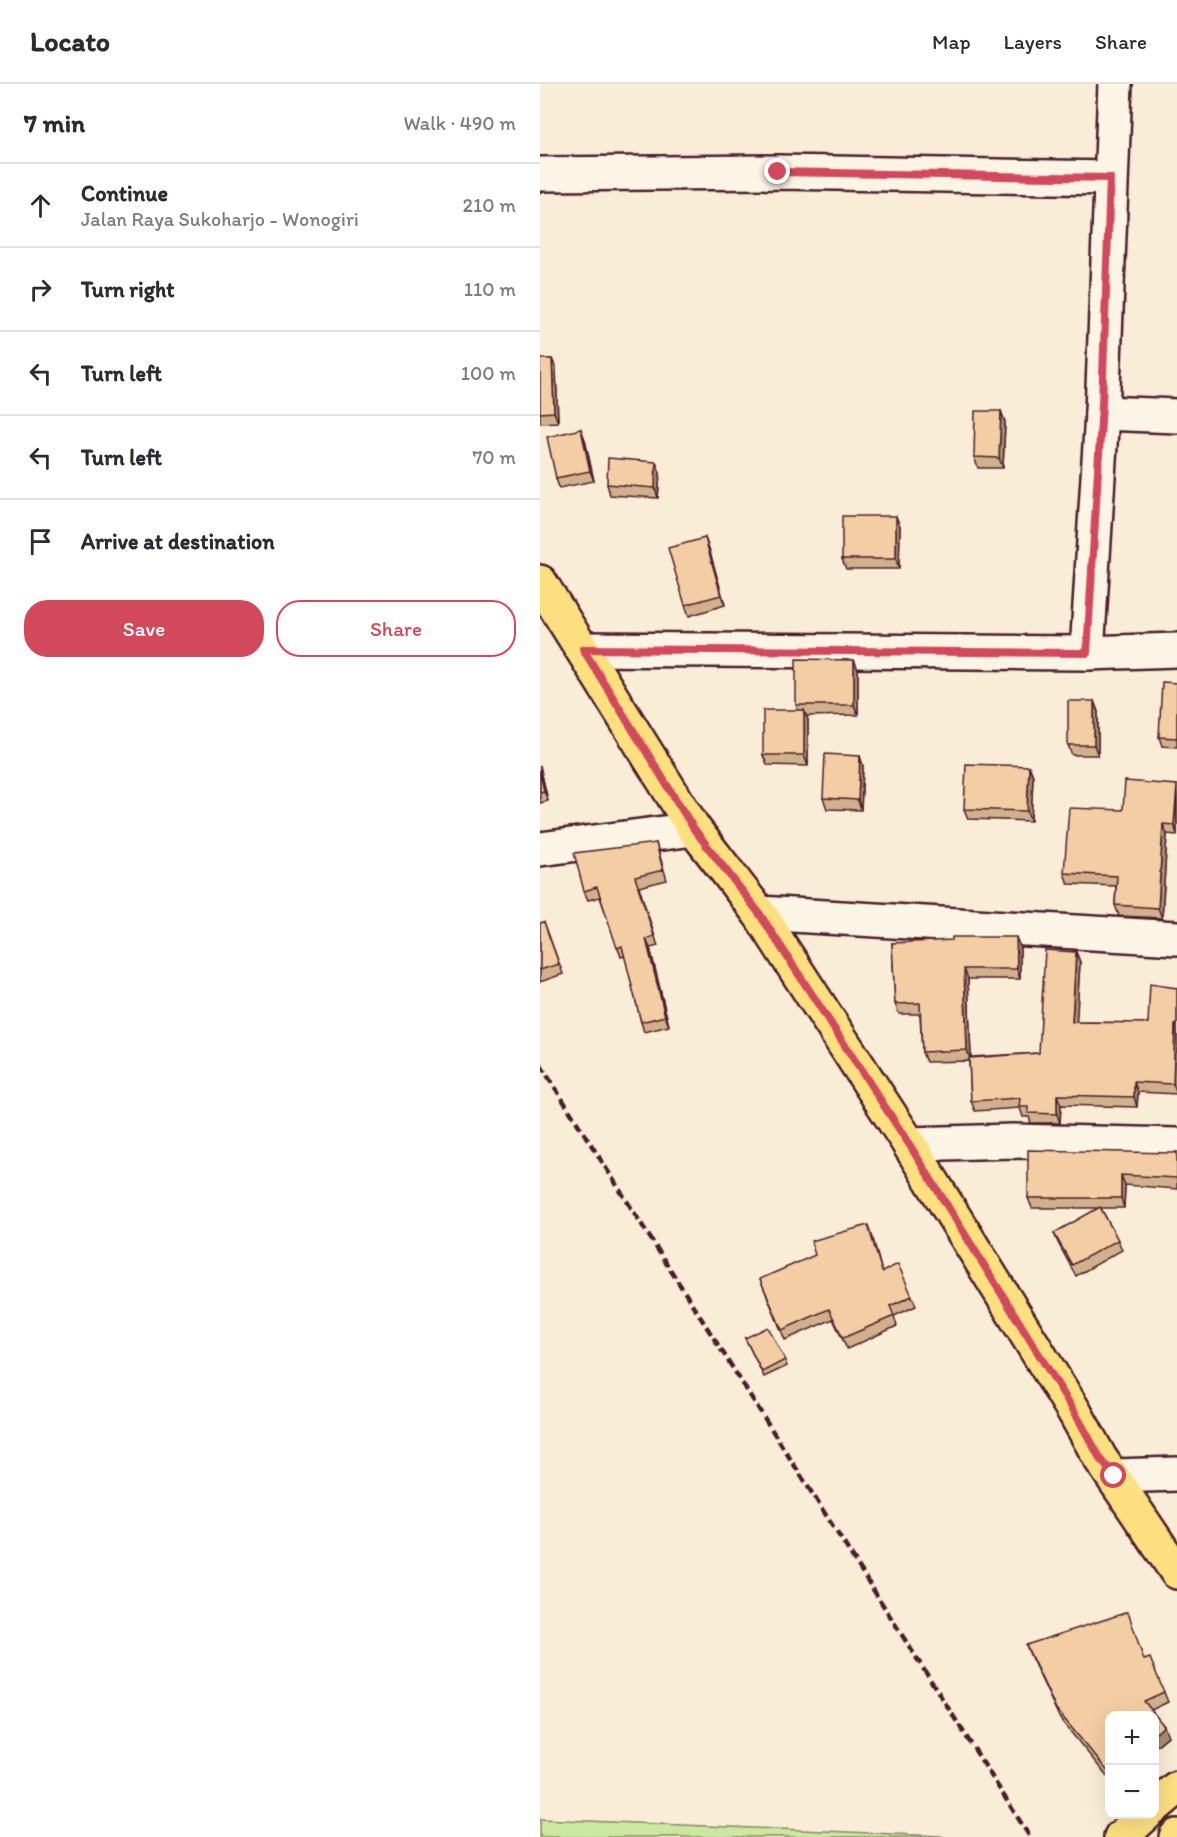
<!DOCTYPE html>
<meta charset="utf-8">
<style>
:root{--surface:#fff;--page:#f7f7f7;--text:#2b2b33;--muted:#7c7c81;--line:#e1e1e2;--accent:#d1495b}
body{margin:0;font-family:Itim,sans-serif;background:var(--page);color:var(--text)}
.controls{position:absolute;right:18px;bottom:18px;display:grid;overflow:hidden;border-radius:12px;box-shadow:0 6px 24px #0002}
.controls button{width:54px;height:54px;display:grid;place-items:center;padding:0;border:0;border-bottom:2px solid var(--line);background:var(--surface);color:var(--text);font:30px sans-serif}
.stop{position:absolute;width:18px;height:18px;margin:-14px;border:4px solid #d1495b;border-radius:50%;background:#fff}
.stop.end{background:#d1495b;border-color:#fff;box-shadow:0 2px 6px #0008}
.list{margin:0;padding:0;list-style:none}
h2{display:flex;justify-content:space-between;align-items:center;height:78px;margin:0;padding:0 24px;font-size:26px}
h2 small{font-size:20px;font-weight:400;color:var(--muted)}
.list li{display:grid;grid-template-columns:39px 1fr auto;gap:18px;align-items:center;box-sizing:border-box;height:84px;padding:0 24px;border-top:2px solid var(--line)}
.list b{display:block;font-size:22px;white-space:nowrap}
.list p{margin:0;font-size:20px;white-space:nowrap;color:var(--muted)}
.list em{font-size:20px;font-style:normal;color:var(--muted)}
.actions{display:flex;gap:12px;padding:18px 24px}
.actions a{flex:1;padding:14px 0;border:2px solid var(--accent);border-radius:24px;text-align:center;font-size:21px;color:var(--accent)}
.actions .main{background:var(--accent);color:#fff}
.icon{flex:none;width:33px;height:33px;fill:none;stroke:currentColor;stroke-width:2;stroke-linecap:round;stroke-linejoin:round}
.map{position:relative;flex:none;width:637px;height:1753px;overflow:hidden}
header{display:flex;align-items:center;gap:36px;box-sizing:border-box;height:84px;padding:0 30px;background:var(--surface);border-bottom:2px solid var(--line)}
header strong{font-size:28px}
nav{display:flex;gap:33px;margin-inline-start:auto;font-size:21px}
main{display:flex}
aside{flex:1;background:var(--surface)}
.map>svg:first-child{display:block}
</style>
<header>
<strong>Locato</strong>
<nav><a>Map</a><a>Layers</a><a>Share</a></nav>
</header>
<main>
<aside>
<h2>7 min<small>Walk · 490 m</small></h2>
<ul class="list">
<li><svg class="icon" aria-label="ahead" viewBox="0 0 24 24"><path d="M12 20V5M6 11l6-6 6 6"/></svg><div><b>Continue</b><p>Jalan Raya Sukoharjo - Wonogiri</p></div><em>210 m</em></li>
<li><svg class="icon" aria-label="right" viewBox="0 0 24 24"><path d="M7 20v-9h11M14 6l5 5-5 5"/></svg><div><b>Turn right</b></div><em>110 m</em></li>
<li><svg class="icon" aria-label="left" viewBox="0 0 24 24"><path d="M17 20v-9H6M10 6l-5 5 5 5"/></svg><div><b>Turn left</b></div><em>100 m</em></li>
<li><svg class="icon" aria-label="left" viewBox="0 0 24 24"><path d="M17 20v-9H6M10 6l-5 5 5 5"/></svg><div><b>Turn left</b></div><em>70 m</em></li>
<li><svg class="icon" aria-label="arrive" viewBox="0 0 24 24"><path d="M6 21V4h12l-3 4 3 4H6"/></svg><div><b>Arrive at destination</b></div></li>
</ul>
<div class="actions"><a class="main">Save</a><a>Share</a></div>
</aside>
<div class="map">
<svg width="637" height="1753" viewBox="0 0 637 1753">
<rect width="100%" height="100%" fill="#faedd8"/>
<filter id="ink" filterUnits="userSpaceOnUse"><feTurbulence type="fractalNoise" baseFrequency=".0167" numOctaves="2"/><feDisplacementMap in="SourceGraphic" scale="12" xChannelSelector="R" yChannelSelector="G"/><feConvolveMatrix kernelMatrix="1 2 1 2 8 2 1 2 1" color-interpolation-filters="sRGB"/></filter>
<g filter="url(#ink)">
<polygon fill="#cae8a0" stroke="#8a8466" stroke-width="1.5" points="0,1735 401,1752 403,1753 0,1753"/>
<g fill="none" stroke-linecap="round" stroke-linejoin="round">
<g stroke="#4a1f2b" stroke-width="38">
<g id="minor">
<polyline points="0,90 239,88 570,94"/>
<polyline points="562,329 637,332"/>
<polyline points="43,565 547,569 637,566"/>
<polyline points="547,569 562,329 575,0"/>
<polyline points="0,765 154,745"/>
<polyline points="219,829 637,854"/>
<polyline points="369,1060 473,1057 637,1061"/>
<polyline points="574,1392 637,1390"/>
</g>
</g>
<g stroke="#4a1f2b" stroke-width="38">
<g id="major">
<polyline points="0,498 154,745 219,829 369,1060 534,1327 560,1374 637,1488"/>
<polyline points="614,1723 637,1704"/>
<polyline points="581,1753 606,1730"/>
<polyline points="636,1753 637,1752"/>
</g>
</g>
<use href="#minor" stroke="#fcf5e5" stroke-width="33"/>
<use href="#major" stroke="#fce080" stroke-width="33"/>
<polyline stroke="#4a1f2b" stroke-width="4.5" stroke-dasharray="9 4.5" stroke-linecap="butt" points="0,980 490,1753"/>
</g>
<g fill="#d1b08c" stroke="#4a1f2b" stroke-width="1.5">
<polygon points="0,275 12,275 16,285 18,338 0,339"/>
<polygon points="461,327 465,338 463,384 438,384 434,373"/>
<polygon points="41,345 45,356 54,397 19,404 16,394"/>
<polygon points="120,388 118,414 70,411 67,400"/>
<polygon points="360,442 359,485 306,485 302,475"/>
<polygon points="165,454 185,521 149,532 145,521"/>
<polygon points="314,576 318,586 318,631 266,632 268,636 268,682 227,681 223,671 258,626 256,621"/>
<polygon points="637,599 637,663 622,662 619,653"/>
<polygon points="554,617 558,628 558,671 532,671 528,661"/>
<polygon points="320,672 323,682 321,726 287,725 283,714"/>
<polygon points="0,682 8,717 0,719"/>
<polygon points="489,682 493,692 491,737 428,735 424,725"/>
<polygon points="637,701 637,751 627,750 622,834 579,832 575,821 576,802 528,800 524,789 583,726"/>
<polygon points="116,759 127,796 99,803 118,862 110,864 129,942 104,948 101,938 85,872 81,873 60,813 48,816 44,807"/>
<polygon points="4,838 23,890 0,898 0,839"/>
<polygon points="352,859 480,863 480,895 428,895 431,973 499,969 536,868 540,878 536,938 608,939 637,904 637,1010 598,1008 597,1023 521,1021 520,1039 491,1039 489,1033 483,1033 480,1024 435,1027 431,1017 429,977 386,978 382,968 380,930 359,930 355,920"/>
<polygon points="637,1068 637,1105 585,1101 584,1124 561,1124 578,1156 582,1166 536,1192 518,1159 514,1149 559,1124 492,1124 488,1114"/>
<polygon points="332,1151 342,1188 372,1212 376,1222 354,1232 357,1242 307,1265 293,1235 245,1256 220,1195"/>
<polygon points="205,1254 245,1276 247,1282 224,1293"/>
<polygon points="486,1561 604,1576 624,1608 628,1618 611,1626 628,1652 615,1663 615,1632 570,1632 570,1696 520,1635 490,1571"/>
</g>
<g fill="#aa9072" stroke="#4a1f2b" stroke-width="1.5">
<polygon points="12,275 16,285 18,338 14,328"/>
<polygon points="461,327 465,338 463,384 459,374"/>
<polygon points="41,345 45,356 54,397 50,387"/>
<polygon points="116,378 120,388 118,414 115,404"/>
<polygon points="356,432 360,442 359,485 356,475"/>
<polygon points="165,454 169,464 185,521 181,511"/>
<polygon points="314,576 318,586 318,631 314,621"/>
<polygon points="554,617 558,628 558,671 554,661"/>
<polygon points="264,626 268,636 268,682 264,671"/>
<polygon points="320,672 323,682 321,726 318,716"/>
<polygon points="0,682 8,717 4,707 0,688"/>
<polygon points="489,682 493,692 491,737 487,727"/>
<polygon points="637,710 637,750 634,741"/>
<polygon points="623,740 627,750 622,834 618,824"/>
<polygon points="476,853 480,863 480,895 477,885"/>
<polygon points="106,855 110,864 129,942 125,932"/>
<polygon points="536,868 540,878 536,948 532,938"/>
<polygon points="424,885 428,895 431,977 427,966"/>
<polygon points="635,941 637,946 637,1010 633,1000"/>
<polygon points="594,998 598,1008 597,1023 594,1013"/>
<polygon points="517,1011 521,1021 520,1039 517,1030"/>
<polygon points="581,1091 585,1101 584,1124 581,1114"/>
<polygon points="624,1642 628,1652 615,1663 615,1650"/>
</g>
<g fill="#f3cda3" stroke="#4a1f2b" stroke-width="1.5">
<polygon points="0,275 12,275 14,328 0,329"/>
<polygon points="435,327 461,327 459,374 434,373"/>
<polygon points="41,345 50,387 16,394 7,353"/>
<polygon points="68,374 116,378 115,404 67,400"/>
<rect x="302" y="432" width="54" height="43"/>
<polygon points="165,454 181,511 145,521 128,464"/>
<polygon points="256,575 314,576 314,621 256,621"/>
<polygon points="622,598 637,599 637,654 619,653"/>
<rect x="528" y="617" width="26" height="44"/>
<rect x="223" y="626" width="41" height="45"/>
<polygon points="285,670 320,672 318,716 283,714"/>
<polygon points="426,680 489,682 487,727 424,725"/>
<polygon points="0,688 4,707 0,708"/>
<polygon points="585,697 637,701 634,741 623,740 618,824 575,821 577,792 524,789 529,724 583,726"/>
<polygon points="116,759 123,786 95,793 114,852 106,855 125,932 101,938 82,862 77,864 57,803 44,807 34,769"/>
<polygon points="4,838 19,880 0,886 0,839"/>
<polygon points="412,853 476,853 477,885 424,885 427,966 382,968 380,919 355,920 352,859 412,856"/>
<polygon points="505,866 536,868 532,938 608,939 610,900 637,904 637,942 635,941 633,1000 594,998 594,1013 517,1011 517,1030 488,1029 488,1023 479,1023 480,1014 431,1017 429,974 499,969"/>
<polygon points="488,1066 633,1069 637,1068 637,1094 581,1091 581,1114 488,1114"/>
<polygon points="560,1123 578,1156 532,1181 514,1149"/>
<polygon points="328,1141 342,1188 358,1180 372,1212 350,1222 354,1232 303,1254 289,1225 242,1246 220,1195 275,1171 271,1157"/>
<polygon points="228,1243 245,1276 222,1288 205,1254"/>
<polygon points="588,1528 604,1576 610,1574 624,1608 604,1617 624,1642 615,1650 615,1632 570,1632 570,1690 516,1625 486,1561"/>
</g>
</g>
<g fill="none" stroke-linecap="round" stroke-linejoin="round" filter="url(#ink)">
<polyline stroke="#d1495b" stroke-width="8" points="238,88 570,94 562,320 547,569 43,565 154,745 219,829 369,1060 534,1327 560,1374 574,1392"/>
</g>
</svg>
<div class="controls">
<button>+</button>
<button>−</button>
</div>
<div class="stop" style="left:574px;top:1392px"></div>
<div class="stop end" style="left:238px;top:88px"></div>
</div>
</main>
